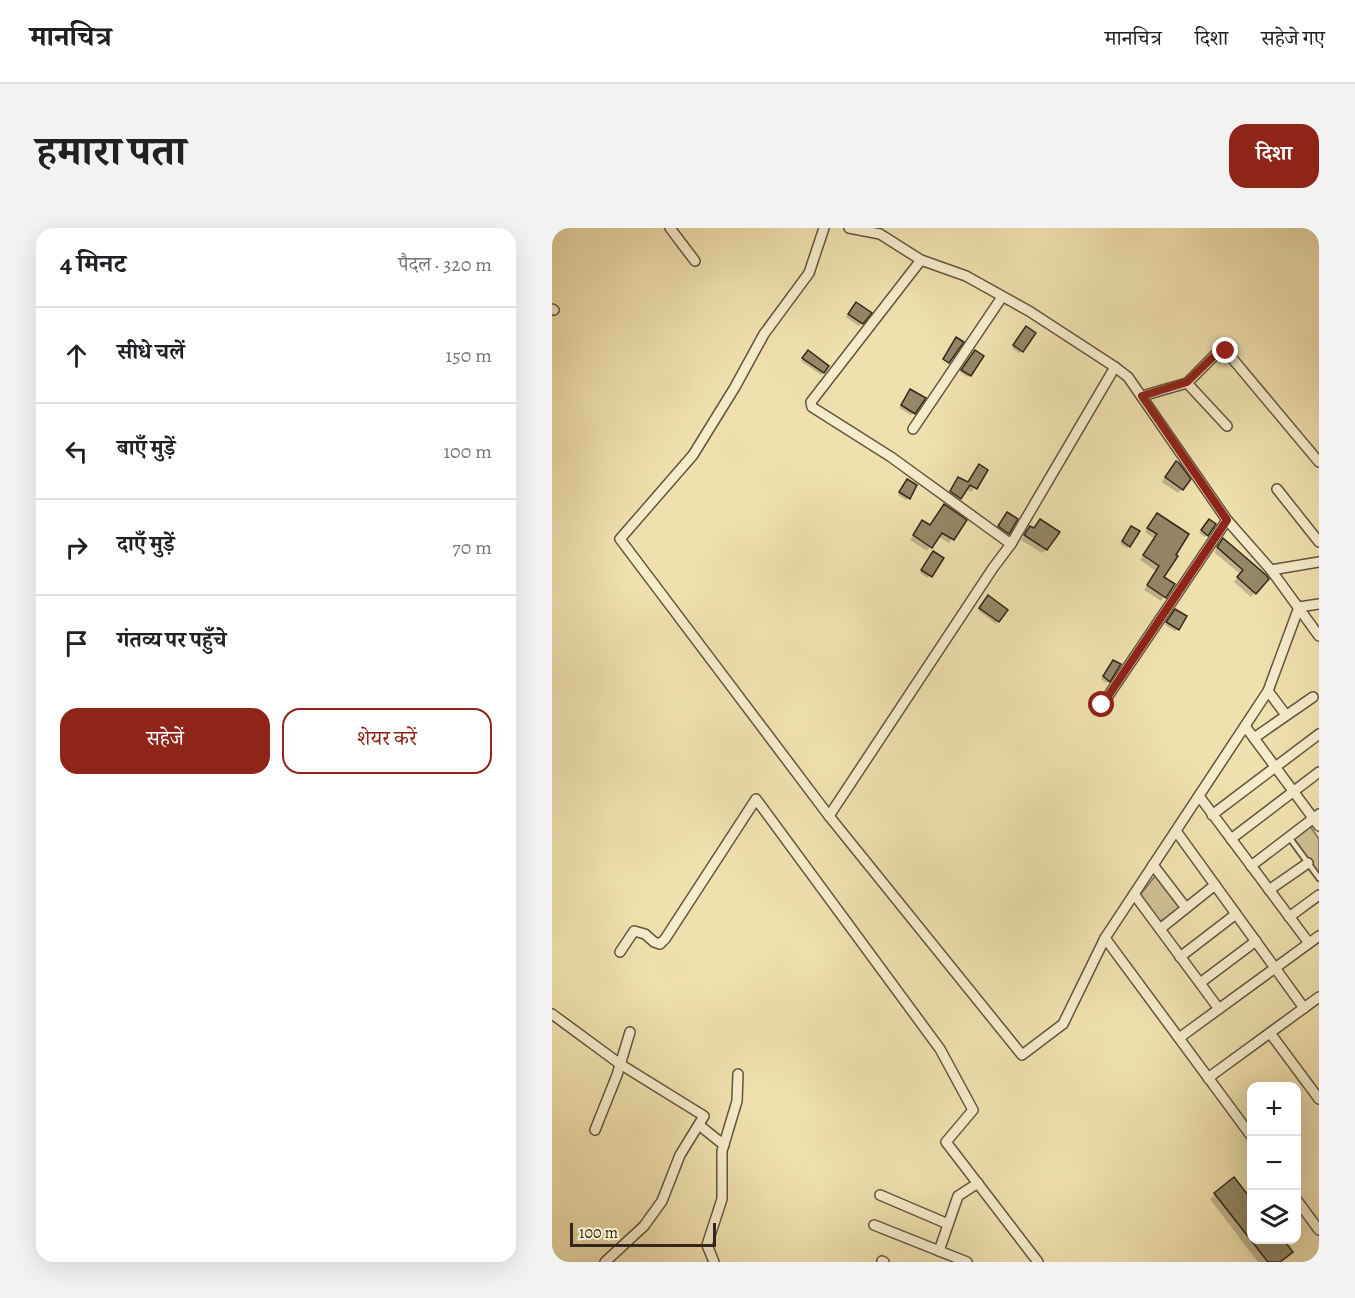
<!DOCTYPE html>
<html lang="hi">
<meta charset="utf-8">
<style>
:root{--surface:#fff;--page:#f2f2f2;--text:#202124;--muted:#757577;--line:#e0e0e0;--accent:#8f2418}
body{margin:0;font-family:Alegreya,"Noto Serif Devanagari",serif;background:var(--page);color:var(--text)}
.controls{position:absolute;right:18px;bottom:18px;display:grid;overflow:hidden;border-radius:12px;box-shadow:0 6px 24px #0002}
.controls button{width:54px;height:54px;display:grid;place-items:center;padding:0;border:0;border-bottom:2px solid var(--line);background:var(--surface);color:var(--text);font:30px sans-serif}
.scale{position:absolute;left:18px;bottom:15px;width:146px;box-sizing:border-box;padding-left:6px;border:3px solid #32271a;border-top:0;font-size:16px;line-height:21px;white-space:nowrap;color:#32271a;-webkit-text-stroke:4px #f5ecca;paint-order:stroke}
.stop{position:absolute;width:18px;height:18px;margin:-14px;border:4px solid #8f2418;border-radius:50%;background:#fff}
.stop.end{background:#8f2418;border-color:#fff;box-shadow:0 2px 6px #0008}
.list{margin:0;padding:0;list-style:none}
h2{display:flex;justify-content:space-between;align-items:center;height:78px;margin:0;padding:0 24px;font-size:26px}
h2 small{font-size:20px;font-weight:400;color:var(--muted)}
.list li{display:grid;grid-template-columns:39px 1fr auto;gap:18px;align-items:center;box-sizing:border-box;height:96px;padding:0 24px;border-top:2px solid var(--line)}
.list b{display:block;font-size:22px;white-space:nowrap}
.list em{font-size:20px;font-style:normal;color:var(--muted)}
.actions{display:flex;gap:12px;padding:18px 24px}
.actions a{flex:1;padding:14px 0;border:2px solid var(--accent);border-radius:18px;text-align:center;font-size:21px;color:var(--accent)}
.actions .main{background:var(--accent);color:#fff}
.icon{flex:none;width:33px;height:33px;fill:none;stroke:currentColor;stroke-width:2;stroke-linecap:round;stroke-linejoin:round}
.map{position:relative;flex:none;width:767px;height:1034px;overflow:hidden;border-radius:18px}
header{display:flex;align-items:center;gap:36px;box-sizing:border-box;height:84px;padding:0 30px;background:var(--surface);border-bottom:2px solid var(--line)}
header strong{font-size:28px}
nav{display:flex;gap:33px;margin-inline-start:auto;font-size:21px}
.intro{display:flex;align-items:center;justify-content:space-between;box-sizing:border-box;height:144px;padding:0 36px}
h1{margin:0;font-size:42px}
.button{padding:15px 27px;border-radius:18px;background:var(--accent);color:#fff;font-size:21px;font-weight:700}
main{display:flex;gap:36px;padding:0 36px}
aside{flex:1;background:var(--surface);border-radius:18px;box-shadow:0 6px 24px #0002}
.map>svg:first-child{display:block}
</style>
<header>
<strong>मानचित्र</strong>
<nav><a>मानचित्र</a><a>दिशा</a><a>सहेजे गए</a></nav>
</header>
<div class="intro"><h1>हमारा पता</h1><a class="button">दिशा</a></div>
<main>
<aside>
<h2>4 मिनट<small>पैदल · 320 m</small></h2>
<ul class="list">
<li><svg class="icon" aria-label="ahead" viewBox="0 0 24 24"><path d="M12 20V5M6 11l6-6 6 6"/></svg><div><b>सीधे चलें</b></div><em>150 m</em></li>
<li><svg class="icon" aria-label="left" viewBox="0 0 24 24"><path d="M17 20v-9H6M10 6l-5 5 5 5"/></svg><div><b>बाएँ मुड़ें</b></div><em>100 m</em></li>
<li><svg class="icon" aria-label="right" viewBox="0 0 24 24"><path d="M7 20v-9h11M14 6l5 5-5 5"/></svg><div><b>दाएँ मुड़ें</b></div><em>70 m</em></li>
<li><svg class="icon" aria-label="arrive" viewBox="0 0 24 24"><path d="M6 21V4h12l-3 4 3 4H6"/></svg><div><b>गंतव्य पर पहुँचे</b></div></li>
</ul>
<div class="actions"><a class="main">सहेजें</a><a>शेयर करें</a></div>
</aside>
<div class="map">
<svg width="767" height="1034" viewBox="0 0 767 1034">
<rect width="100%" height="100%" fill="#efe1ae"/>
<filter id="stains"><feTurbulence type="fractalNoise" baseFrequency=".00333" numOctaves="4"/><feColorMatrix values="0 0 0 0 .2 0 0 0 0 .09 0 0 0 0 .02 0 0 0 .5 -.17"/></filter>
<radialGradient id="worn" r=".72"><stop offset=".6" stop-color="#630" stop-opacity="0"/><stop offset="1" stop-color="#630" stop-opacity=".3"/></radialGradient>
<g fill="#cfc195" stroke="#807458" stroke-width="1.5">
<polygon points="758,598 767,611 767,647 741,611"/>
<polygon points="604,647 628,679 607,695 588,667"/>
</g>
<g fill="#0003">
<polygon points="302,78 317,85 307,98 294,89"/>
<polygon points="472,102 470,123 467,125 460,120"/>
<polygon points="254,126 275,138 269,147 249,133"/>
<polygon points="420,126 418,147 416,149 408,144"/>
<polygon points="356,165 362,185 359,187 347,180"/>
<polygon points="427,238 434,242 419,264 414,261 404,274 395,268 407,251 415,256"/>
<polygon points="620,239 630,261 626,265 610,254"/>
<polygon points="353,255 357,270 354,272 346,267"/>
<polygon points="392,278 413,293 397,315 386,308 375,323 358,312 371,294 377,298"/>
<polygon points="605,287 622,328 610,349 621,357 609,373 592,362 604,343 588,332 603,311 593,304"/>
<polygon points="453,288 464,291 454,307 444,301"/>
<polygon points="655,295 655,307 653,309 647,305"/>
<polygon points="478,300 494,322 490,325 469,312"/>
<polygon points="577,302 577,318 575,320 568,316"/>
<polygon points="668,315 715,351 699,369 682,354 688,346 662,324"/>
<polygon points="379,327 390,330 376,350 368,345"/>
<polygon points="434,372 446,393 444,396 426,382"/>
<polygon points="621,385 626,401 623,403 613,397"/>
<polygon points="559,436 557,453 554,455 549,451"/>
<polygon points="682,951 700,974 700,1012 727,1034 706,1034 658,971"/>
</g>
<g fill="#948867" stroke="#32271a" stroke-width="1.5">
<polygon points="304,74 320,85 311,96 296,86"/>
<polygon points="474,98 484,105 471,124 461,117"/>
<polygon points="404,109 412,114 397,135 391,131"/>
<polygon points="256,122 277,138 272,145 250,130"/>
<polygon points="423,122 432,128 419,148 409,142"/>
<polygon points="358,161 374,170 363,186 349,177"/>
<polygon points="624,233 627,235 639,251 631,262 613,249"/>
<polygon points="427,236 436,242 425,261 418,257 409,271 398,263 406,249 416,254"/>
<polygon points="355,251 365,257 358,271 347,264"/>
<polygon points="392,276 415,292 402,312 390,305 380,320 361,307 370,292 378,297"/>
<polygon points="455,284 466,291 457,306 446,298"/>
<polygon points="605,285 637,306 624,327 626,328 612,349 623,356 614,370 595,357 607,338 591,327 605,306 595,300"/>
<polygon points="488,291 508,304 495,322 472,307 478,298 482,300"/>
<polygon points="657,291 664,296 656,308 649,302"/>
<polygon points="579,298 588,303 578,319 570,313"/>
<polygon points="671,310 714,347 717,351 704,366 685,349 691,342 665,319"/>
<polygon points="381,323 392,330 380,349 369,342"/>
<polygon points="436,367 456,382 447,394 427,380"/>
<polygon points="623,381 635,388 627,402 614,394"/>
<polygon points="561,432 569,436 558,454 551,448"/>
<polygon points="682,949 699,971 699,1011 731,1011 741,1024 728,1034 716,1034 662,965"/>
</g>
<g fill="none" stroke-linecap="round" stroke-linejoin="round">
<g stroke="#61563f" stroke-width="8">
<polyline id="service" points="737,609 767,650"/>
</g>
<g stroke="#61563f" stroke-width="12">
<g id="minor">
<polyline points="118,0 143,33"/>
<polyline points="272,0 257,45 212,106 183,159 141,227 68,311 277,588 470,827 511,796 553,710 716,463 747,379 767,376"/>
<polyline points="297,0 328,6 369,32 414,48 477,83 563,139 576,149 675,292 719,342 767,408"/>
<polyline points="369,32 259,174 260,179 339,229 459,316"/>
<polyline points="0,81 2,82"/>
<polyline points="635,155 675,198"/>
<polyline points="590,168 635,155 666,124 674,123 767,234"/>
<polyline points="361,201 450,69"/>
<polyline points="725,261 767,314"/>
<polyline points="719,342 767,334"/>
<polyline points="716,463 734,487"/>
<polyline points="550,477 675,292"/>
<polyline points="693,498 767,598"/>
<polyline points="702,510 761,469"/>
<polyline points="647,568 757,715"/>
<polyline points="660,587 767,506"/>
<polyline points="277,588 441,340 459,316 563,139"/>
<polyline points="624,603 752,780"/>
<polyline points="679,611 767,544"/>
<polyline points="601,637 634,680"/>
<polyline points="699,638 767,586"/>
<polyline points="717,662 756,635"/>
<polyline points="582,666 667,781"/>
<polyline points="737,689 767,667"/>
<polyline points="608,701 663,657"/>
<polyline points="553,710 700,909"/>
<polyline points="68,724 82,703 93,706 102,714 108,716 113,711 204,571 388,821 421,882 394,914 486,1034"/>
<polyline points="628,729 684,686"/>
<polyline points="648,755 704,713"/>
<polyline points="0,786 68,836 152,888 128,927 110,973 92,998 53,1034"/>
<polyline points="718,805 767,871"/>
<polyline points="627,810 767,708"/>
<polyline points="656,850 767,769"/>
<polyline points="147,897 172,917"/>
<polyline points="43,902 65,847 78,804"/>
<polyline points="328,967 396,996"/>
<polyline points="744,971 767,1002"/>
<polyline points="322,997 415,1034"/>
<polyline points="387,1023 406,968 426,955"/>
<polyline points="330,1033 332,1034"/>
<polyline points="162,1034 155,1017 170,971 170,923 185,873 186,846"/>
</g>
</g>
<use href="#service" stroke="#f5ecca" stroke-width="4.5"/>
<use href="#minor" stroke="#f5ecca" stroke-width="9"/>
</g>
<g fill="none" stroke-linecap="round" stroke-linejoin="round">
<polyline stroke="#8f2418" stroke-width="8" points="550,477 675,292 590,168 635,154 666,124 674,123"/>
</g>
<rect width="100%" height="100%" filter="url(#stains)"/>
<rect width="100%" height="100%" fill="url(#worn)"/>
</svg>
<div class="controls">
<button>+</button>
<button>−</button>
<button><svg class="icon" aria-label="layers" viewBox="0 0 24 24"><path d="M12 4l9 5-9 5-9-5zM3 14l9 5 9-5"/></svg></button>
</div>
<div class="scale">100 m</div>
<div class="stop" style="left:550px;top:477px"></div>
<div class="stop end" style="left:674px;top:123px"></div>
</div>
</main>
